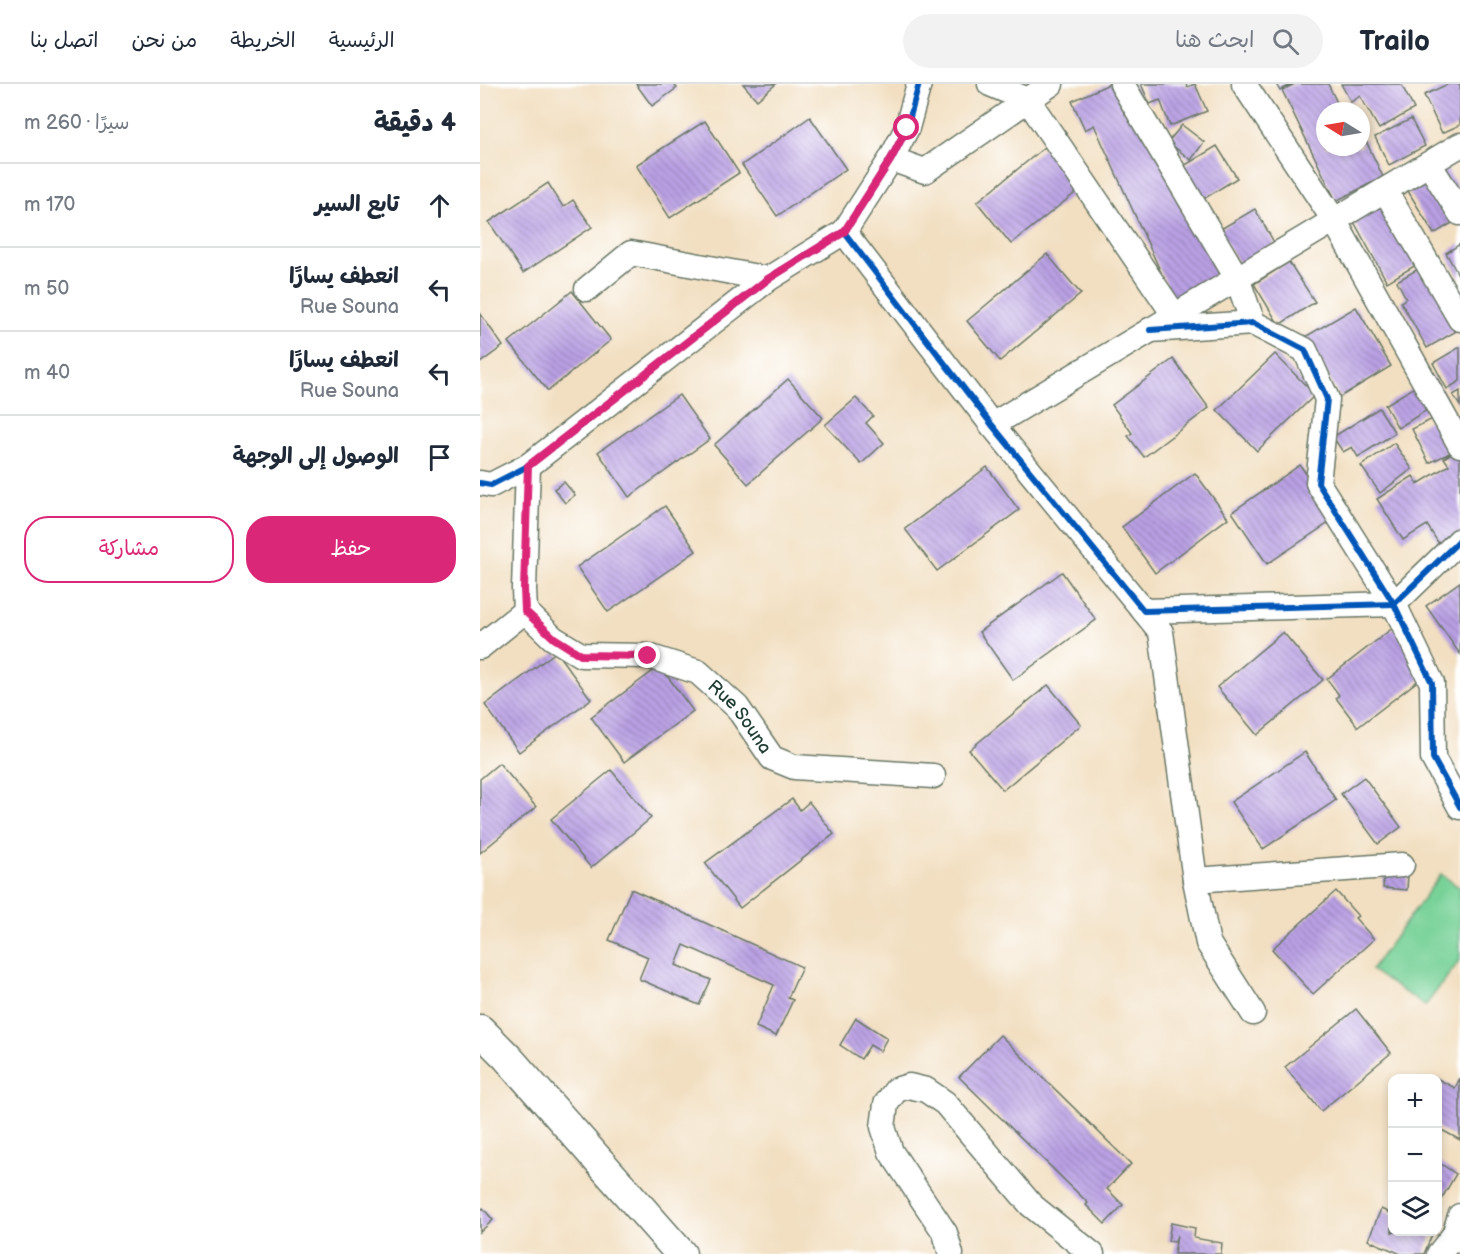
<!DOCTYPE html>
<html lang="ar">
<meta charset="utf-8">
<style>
:root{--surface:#fff;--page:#f2f2f3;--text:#1f2937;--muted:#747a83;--line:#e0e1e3;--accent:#db2777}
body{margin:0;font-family:"Balsamiq Sans","Playpen Sans Arabic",sans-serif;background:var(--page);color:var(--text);direction:rtl}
.controls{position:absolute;right:18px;bottom:18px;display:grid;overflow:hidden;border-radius:12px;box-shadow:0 3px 9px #0003}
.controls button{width:54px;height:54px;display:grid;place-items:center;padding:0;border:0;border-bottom:2px solid var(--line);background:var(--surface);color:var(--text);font:30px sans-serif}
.compass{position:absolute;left:836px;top:18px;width:54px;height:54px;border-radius:50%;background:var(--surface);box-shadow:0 3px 9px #0003;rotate:281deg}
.stop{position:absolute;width:18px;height:18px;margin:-14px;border:4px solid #db2777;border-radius:50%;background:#fff}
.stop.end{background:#db2777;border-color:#fff;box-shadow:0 2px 6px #0008}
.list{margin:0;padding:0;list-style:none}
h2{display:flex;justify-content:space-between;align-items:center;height:78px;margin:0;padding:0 24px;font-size:26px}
h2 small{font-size:20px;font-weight:400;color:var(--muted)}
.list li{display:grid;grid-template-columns:39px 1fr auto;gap:18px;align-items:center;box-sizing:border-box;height:84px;padding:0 24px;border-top:2px solid var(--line)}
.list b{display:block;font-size:22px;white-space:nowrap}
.list p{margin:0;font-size:20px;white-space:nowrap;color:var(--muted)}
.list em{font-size:20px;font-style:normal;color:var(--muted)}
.actions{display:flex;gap:12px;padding:18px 24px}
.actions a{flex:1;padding:14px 0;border:2px solid var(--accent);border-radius:24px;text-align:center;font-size:21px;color:var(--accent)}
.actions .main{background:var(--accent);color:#fff}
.icon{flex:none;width:33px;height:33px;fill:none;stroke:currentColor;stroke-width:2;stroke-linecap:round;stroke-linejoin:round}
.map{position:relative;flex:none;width:980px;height:1170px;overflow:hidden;direction:ltr}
header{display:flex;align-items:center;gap:36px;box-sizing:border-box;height:84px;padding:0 30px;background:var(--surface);border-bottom:2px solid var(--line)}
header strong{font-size:28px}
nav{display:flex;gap:33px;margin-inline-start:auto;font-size:21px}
.search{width:420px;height:54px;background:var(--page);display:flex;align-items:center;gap:15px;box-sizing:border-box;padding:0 21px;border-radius:33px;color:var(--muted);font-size:22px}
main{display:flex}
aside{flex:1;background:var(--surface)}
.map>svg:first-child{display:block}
</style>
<header>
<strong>Trailo</strong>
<div class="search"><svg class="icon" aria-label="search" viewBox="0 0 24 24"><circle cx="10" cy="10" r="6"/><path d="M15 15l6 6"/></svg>ابحث هنا</div>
<nav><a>الرئيسية</a><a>الخريطة</a><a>من نحن</a><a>اتصل بنا</a></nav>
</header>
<main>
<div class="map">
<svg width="980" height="1170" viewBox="0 0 980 1170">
<defs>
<pattern id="building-back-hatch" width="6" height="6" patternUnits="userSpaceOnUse" patternTransform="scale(1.5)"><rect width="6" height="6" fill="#baa0e4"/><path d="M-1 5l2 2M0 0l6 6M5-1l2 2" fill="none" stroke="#9784ba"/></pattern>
</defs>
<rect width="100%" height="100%" fill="#fff"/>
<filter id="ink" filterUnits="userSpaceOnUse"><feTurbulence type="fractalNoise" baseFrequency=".0167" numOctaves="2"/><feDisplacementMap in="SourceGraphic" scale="12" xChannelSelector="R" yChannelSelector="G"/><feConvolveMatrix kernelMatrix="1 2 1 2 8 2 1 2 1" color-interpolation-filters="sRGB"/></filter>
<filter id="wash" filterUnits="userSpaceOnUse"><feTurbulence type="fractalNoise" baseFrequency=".008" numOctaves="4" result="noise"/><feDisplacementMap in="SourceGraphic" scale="24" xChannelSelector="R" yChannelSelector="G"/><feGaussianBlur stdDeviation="1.35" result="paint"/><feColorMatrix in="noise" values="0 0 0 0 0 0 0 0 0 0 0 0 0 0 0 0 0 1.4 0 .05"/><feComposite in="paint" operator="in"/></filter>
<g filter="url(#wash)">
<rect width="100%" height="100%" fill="#f2dfc1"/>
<polygon fill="#78d298" stroke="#4c8866" stroke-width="1.5" points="961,790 980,804 980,876 945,922 891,886"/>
<g id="blocks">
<g fill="url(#building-back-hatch)">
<polygon points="156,0 193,0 197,4 172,22"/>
<polygon points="263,0 296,0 277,16"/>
<polygon points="629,0 654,0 742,195 694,217 614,41 605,46 592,17"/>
<polygon points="661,0 706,0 707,3 715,0 727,27 690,42 680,16 670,20"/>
<polygon points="796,0 812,0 800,7"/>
<polygon points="815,0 848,0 861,27 845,27 845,63 881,63 881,57 885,55 903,93 856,117 802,6"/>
<polygon points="861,0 921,0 934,25 899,45 880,12 871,18"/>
<polygon points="968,0 980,0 980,41 962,49 944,11"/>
<polygon points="330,33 366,85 297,132 262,81"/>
<polygon points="931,35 945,62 909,81 895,53"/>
<polygon points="225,37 259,89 190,134 156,81"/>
<polygon points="702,41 724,58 711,76 688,58"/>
<polygon points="575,55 609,98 531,160 497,118"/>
<polygon points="737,62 757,94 722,116 702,83"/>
<polygon points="966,84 980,107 980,134 954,150 928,107"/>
<polygon points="68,99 83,123 93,116 112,143 43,189 9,138"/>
<polygon points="912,114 938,180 907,198 873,136"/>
<polygon points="775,125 795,160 760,181 739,146"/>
<polygon points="980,160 980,194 966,169"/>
<polygon points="567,170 601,210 520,277 487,237"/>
<polygon points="954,176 980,245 947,264 921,218 926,214 917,197"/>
<polygon points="809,178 835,218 799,241 774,200"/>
<polygon points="92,207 131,256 68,307 29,258"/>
<polygon points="876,223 911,282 860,313 825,253"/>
<polygon points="0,229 23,262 0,279"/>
<polygon points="980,263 980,297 967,305 953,279"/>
<polygon points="795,270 835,311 777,367 737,326"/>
<polygon points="693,275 729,324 664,373 648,352 652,349 632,321"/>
<polygon points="953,292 966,314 918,344 905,321"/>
<polygon points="308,295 343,334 268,400 234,361"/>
<polygon points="980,307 980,322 973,311"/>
<polygon points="199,311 230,355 149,413 118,368"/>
<polygon points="376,314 393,332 386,339 404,359 381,380 345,341"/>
<polygon points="899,324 915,349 878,373 872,363 863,368 853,353"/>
<polygon points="965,329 980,358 980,451 961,463 947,441 923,456 897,415 933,392 938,400 969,381 964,374 978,365 949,379 932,345"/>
<polygon points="914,359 932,385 900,409 881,382"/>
<polygon points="820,381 856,434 787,480 752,428"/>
<polygon points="507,383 539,426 457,487 425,445"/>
<polygon points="715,389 748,434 675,489 642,443"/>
<polygon points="84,398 95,411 85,419 74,405"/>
<polygon points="185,422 216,467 128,528 97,483"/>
<polygon points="582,488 616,536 533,596 499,548"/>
<polygon points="980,498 980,570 946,522"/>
<polygon points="914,543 949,588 878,643 856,614 859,611 847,595"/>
<polygon points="803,548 843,596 777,651 737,603"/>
<polygon points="76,568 111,615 39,668 5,621"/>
<polygon points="180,582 213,627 144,678 111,633"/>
<polygon points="568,601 601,641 523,706 489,666"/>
<polygon points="825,668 856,716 783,765 751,718"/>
<polygon points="19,679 56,723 0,769 0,695"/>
<polygon points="131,686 171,734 111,784 71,735"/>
<polygon points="884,693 921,743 898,760 861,710"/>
<polygon points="312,715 320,726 329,718 354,750 260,824 225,779"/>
<polygon points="904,788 928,790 927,806 903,804"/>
<polygon points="151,805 322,883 308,914 313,916 296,952 276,943 294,901 204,861 196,881 231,896 219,921 159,895 168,873 129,856"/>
<polygon points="856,807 878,832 875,834 894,855 833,910 792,865"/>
<polygon points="876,925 911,969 841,1027 805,983"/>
<polygon points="376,934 407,954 400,967 390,961 381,975 360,961"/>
<polygon points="520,951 651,1080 627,1105 643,1121 625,1140 606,1121 608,1119 479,993"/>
<polygon points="980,994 980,1056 958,1044 958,995 975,1004"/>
<polygon points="958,1078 976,1090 958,1121"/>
<polygon points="3,1124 13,1136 0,1148 0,1127"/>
<polygon points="901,1125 912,1130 912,1148 953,1148 944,1170 921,1170 888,1156"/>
<polygon points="691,1139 715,1144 714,1154 742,1159 741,1170 694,1170 697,1151 695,1158 688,1157"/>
</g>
</g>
</g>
<g filter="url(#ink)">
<use href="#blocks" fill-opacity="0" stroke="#697665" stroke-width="1.5"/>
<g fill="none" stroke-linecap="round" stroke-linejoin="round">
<g stroke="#697665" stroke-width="27">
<g id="minor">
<polyline points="510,0 548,16 695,232"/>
<polyline points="642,0 757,194 773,239"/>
<polyline points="764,0 854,136 980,361"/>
<polyline points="411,75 445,87 571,0"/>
<polyline points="949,80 980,129"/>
<polyline points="905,106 980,235"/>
<polyline points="364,148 512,341 664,527 914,520 980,456"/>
<polyline points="107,205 151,169 288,195"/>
<polyline points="670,246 773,239 825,266 847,315 838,399 914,520 952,599 953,674 980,723"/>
<polyline points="512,341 980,61"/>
<path id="s1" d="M48,382L44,505L45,527L73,554L101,571L168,572L218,588L257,623L292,674L314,683L453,692"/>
<polyline points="0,399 11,401 48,382 288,195 364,148 411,75 427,44 439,0"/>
<polyline points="664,527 681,548 715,796 728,859 773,929"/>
<polyline points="0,563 45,527"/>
<polyline points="715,796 922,781"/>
<polyline points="980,1132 974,1151 980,1157"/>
<polyline points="471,1170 465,1149 411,1068 403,1043 406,1020 416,1006 429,1002 446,1006 465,1019 551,1121 612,1170"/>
<polyline points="959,1170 974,1151"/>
</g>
</g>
<g stroke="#697665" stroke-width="33">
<polyline id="major" points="0,946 27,973 201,1170"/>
</g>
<use href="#minor" stroke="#fff" stroke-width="24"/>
<use href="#major" stroke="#fff" stroke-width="30"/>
<g stroke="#fff" stroke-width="10">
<g id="cycleway">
<polyline points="364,148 512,341 664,527 914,520 980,456"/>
<polyline points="670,246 773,239 825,266 847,315 838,399 914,520 952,599 953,674 980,723"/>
<polyline points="0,399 11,401 48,382 288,195 364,148 411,75 427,44 439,0"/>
</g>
</g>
<use href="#cycleway" stroke="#0057b8" stroke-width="6"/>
</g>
</g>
<g fill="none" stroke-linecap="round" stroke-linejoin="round" filter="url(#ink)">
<polyline stroke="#db2777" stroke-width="8" points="168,572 101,571 74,554 45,527 44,505 48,382 288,195 364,148 411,75 427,44"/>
</g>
<g text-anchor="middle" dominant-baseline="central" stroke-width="4.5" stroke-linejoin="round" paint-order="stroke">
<g font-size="18" fill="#1f3d34" stroke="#fff">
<text stroke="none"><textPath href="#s1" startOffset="398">Rue Souna</textPath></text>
</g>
</g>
</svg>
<div class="controls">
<button>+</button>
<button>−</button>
<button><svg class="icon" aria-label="layers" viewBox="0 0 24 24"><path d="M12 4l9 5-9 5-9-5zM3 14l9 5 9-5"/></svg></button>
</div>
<svg class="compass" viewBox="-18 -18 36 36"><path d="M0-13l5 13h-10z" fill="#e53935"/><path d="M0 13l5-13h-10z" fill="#747a83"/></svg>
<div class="stop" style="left:427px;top:44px"></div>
<div class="stop end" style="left:168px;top:572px"></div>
</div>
<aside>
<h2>4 دقيقة<small>سيرًا · 260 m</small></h2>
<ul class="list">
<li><svg class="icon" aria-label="ahead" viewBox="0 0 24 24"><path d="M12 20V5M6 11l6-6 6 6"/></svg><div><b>تابع السير</b></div><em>170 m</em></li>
<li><svg class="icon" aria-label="left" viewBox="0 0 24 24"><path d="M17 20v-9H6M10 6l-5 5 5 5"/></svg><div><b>انعطف يسارًا</b><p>Rue Souna</p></div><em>50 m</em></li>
<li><svg class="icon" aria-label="left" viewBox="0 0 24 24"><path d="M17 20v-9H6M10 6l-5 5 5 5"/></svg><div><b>انعطف يسارًا</b><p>Rue Souna</p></div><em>40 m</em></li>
<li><svg class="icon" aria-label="arrive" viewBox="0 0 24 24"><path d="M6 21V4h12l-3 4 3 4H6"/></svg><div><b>الوصول إلى الوجهة</b></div></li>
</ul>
<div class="actions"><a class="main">حفظ</a><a>مشاركة</a></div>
</aside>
</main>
